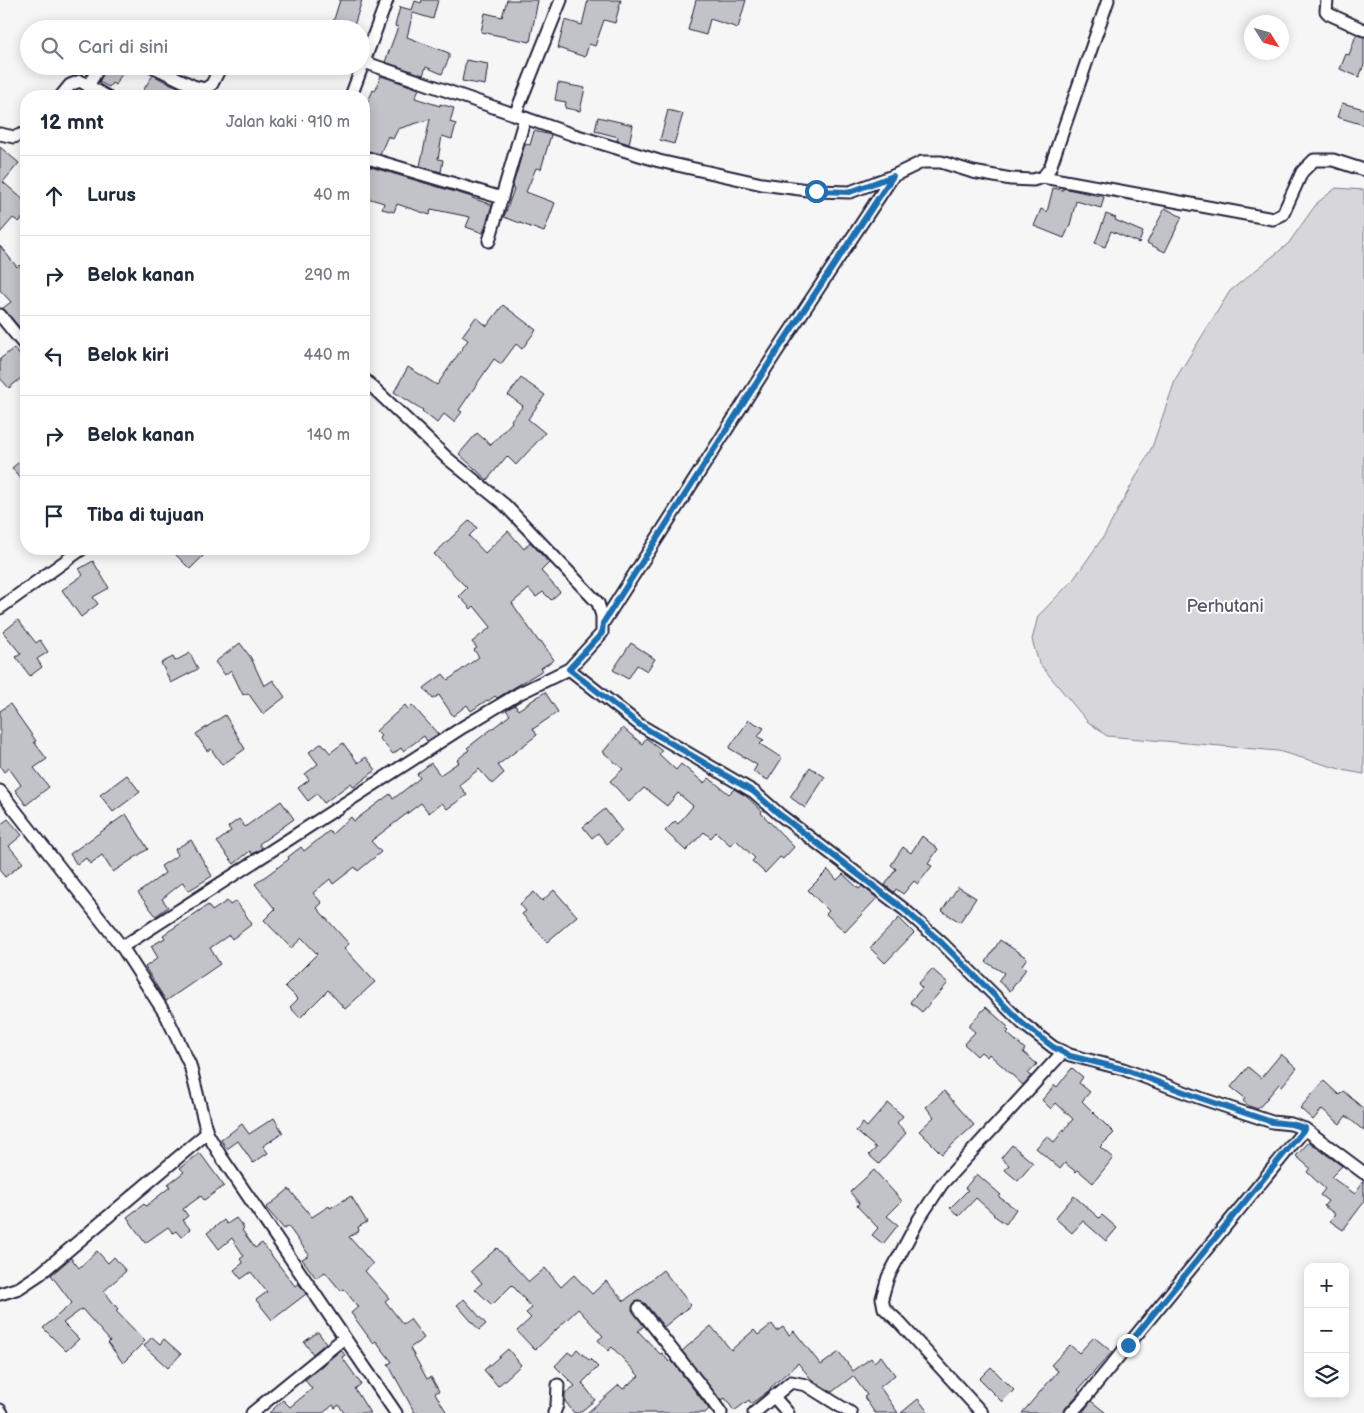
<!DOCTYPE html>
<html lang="id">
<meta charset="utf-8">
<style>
:root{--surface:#fff;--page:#f2f2f3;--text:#1f2937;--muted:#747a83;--line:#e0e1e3}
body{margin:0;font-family:"Balsamiq Sans",sans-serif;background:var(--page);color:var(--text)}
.controls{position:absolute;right:15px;bottom:15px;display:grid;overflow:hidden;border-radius:10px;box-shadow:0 2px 12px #0003}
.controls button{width:45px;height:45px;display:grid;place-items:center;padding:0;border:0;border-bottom:1px solid var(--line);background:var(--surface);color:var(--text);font:25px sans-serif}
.compass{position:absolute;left:1244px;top:15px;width:45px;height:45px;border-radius:50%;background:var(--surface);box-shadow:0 2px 12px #0003;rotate:127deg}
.stop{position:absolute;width:15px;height:15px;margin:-11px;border:4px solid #1f6fb2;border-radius:50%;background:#fff}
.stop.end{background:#1f6fb2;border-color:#fff;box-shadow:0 1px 5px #0008}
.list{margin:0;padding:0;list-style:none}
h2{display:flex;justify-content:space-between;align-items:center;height:65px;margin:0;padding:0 20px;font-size:21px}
h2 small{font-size:16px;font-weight:400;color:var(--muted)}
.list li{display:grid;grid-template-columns:32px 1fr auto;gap:15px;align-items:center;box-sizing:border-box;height:80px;padding:0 20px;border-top:1px solid var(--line)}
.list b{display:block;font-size:19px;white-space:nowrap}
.list em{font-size:16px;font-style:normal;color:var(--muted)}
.icon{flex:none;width:28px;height:28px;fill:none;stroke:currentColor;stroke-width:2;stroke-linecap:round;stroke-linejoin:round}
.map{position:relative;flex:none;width:1364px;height:1413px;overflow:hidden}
.search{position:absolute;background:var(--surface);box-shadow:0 2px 12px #0003;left:20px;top:20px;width:350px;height:55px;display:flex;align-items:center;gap:12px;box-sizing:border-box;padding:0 18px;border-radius:28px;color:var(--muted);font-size:19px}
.panel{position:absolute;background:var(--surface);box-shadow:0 2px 12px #0003;left:20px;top:90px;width:350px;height:465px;border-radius:20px}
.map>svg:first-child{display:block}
</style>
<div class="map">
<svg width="1364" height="1413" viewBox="0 0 1364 1413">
<rect width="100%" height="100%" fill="#f6f6f7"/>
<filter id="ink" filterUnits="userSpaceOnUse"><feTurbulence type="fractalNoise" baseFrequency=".02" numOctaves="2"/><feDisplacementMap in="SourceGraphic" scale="10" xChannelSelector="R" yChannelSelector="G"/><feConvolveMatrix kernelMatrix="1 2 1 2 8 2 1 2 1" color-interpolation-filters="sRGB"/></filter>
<g filter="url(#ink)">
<polygon fill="#d7d7db" stroke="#7c7c8b" points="1336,188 1364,190 1364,774 1347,771 1278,751 1107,736 1087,721 1039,663 1032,640 1038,616 1073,580 1104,536 1152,447 1176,378 1230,291 1288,244 1317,203"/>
<g fill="#c2c2c9" stroke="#22223b">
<polygon points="340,0 362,0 353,29 331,29"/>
<polygon points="422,0 438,0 433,19 413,13 407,37 449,53 449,58 442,74 426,67 423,75 385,62 398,27 395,26 400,7 412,10 415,1 421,3"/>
<polygon points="507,0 538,0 530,42 481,32 485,13 502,17"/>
<polygon points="588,0 621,0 615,23 604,20 595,46 589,44 585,57 558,48 565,20 582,25"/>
<polygon points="696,0 746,0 738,28 710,19 706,35 688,30"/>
<polygon points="1356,35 1364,37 1364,65 1359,77 1340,69 1346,54 1349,55"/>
<polygon points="466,60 488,64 485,85 462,81"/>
<polygon points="107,66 127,66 115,85 112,83 109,87 99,82"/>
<polygon points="153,75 164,81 183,89 178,96 148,96 142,92"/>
<polygon points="381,76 419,89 415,98 440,106 440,104 454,108 450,122 456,124 452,139 442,136 438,159 443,160 441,172 420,166 430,119 398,129 393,139 388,136 380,154 364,150 364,111 373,90 375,91"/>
<polygon points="558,83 585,88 580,111 565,108 566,102 555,100"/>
<polygon points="1342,103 1364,109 1364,125 1337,117"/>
<polygon points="668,110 683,114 674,144 660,140"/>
<polygon points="598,117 633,125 629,144 617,140 618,137 595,131"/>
<polygon points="534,131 551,135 541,169 536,168 526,192 555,203 544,232 504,217 514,189 512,188 525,144 530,145"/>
<polygon points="0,147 19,163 3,182 26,202 26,214 19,222 13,218 0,233"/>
<polygon points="364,165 472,197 472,198 492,205 483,233 466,227 470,217 431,209 430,215 397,204 394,212 382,209 384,203 364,197"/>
<polygon points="1053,188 1063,190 1063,188 1104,197 1101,208 1076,201 1070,225 1064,238 1034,226 1041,209 1047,212"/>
<polygon points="1165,208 1182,217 1165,252 1147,243"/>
<polygon points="1106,214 1116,218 1115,220 1143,232 1139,243 1111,231 1105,247 1095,243"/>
<polygon points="0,246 17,267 19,265 26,273 26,335 3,308 11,302 0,290"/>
<polygon points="503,305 536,330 522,349 516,344 501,364 494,359 459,410 462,412 454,422 444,414 437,423 422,411 423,410 394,392 408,367 437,385 468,340 462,336 476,317 487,326"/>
<polygon points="14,348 26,363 26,374 9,388 0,378 0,359"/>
<polygon points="521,378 545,395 528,419 545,433 516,465 507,456 487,480 459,454 477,433 491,445 512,422 511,420 523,406 508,395"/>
<polygon points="26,456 26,485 12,468"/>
<polygon points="470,520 477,528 469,536 485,553 508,531 524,549 530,542 549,563 541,571 560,592 551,600 543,592 536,597 529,589 512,603 539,642 541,641 554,660 541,668 543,670 497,698 495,696 488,701 487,700 471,711 467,705 453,716 439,695 433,699 424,688 443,674 448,680 479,657 474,650 477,648 472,642 491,627 474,606 471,609 459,596 467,588 434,554"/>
<polygon points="170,549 210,549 190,569"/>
<polygon points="93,561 109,588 93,597 98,604 81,617 62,590 83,575 79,569"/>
<polygon points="18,620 36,643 40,640 48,652 37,659 42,667 30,676 16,657 21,654 3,632"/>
<polygon points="240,643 251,658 264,686 273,680 285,697 263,714 248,693 243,695 231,670 225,675 215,662"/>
<polygon points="631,643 655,659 647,671 637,665 628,679 613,670"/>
<polygon points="190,653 198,669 171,683 161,663 173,657 175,661"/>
<polygon points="545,692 558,712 533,729 537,735 498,765 504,773 492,784 479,769 459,785 467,795 447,809 442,803 429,813 421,803 371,841 381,852 358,871 355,867 333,884 330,879 313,893 322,903 317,908 349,944 344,948 375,982 345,1009 328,990 300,1018 290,1007 298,999 285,986 317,954 302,938 291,948 264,920 275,909 255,884 289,859 288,857 301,847 304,851 329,831 332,834 351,817 354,821 390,794 393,799 420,778 417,774 431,763 440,775 459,762 457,760 469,750 467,748 510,715 506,710 515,705 518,710"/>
<polygon points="10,704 36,741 34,742 47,759 34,768 49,787 26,805 15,790 21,785 9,768 4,772 0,766 0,711"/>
<polygon points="405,705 408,709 412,705 438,734 427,741 424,736 403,751 401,748 393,754 379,738 381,736 376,731"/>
<polygon points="225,715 245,749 222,765 211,749 207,751 196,734"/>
<polygon points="749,720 764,728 758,737 764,740 760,744 782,758 768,780 753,772 757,765 729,748"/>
<polygon points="623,728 642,744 646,738 662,750 659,754 676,770 681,764 704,783 709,778 729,794 734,789 746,796 762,811 761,813 794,847 783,859 780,857 765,873 752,861 755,858 736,840 730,845 716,832 711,838 704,832 686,851 665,831 675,821 678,824 693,806 678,793 667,806 644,788 629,802 610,781 623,769 603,752"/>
<polygon points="322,743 330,753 343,743 358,763 366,757 376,770 354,787 351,783 324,803 317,794 308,801 298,788 309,780 305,774 318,764 309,752"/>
<polygon points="810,767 825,777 805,808 790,797"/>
<polygon points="127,775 140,792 113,812 100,795"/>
<polygon points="281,801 294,819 259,844 262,848 252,854 250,851 234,864 217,842 231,831 228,827 239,819 245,827"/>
<polygon points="605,809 622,831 607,844 598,833 592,838 583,827"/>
<polygon points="126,814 148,849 113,872 102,855 90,864 86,858 77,865 70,854"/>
<polygon points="8,819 22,835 9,846 23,863 5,877 0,871 0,825"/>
<polygon points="922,836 938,849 928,864 932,866 918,884 914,881 903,894 896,889 894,892 885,885 896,869 891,865 903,847 911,853"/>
<polygon points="191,840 212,876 188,891 183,882 162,899 168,907 156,916 138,893 165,873 161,866 178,855 175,849"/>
<polygon points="828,870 837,880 843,874 859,889 862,886 877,898 845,932 826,914 829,911 808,890"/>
<polygon points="958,887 976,898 960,922 942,911"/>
<polygon points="554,890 577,916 547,942 522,914 526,911 520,904 534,892 542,901"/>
<polygon points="227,901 230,905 236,901 252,924 232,939 229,935 210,948 220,964 166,1001 145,967 158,958 151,946 165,938 163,935 208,905 212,911"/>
<polygon points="899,918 914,933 885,963 870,948"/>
<polygon points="1000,940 1027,958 1022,965 1026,969 1010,991 998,981 1004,973 986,962"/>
<polygon points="932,969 948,983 922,1012 910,1002 922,988 918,984"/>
<polygon points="986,1007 1008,1027 1006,1029 1009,1031 1007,1033 1025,1049 1023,1052 1037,1064 1028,1074 1031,1076 1023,1085 989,1054 987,1057 981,1052 977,1056 964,1044 975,1032 968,1026"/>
<polygon points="1281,1054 1297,1068 1282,1086 1279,1084 1258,1109 1249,1106 1243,1101 1245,1098 1231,1087 1248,1067 1261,1078"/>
<polygon points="1072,1068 1083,1077 1079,1083 1090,1092 1082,1101 1114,1133 1100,1147 1113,1158 1093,1183 1078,1170 1076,1172 1065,1163 1060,1169 1036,1148 1047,1136 1054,1142 1073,1119 1056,1103 1051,1109 1042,1100 1055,1085 1057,1087"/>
<polygon points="1324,1081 1339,1095 1343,1091 1364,1109 1364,1131 1346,1116 1340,1124 1322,1109 1313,1120 1300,1108"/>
<polygon points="944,1091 974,1125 942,1154 919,1131 934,1117 926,1107"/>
<polygon points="888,1103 903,1116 897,1123 906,1133 879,1164 869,1155 876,1148 856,1131 863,1123 867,1127"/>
<polygon points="274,1118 283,1133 263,1146 268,1153 253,1163 238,1141 227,1149 221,1140 242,1124 249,1134"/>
<polygon points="1309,1142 1342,1166 1331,1177 1355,1194 1364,1181 1364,1202 1343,1230 1330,1221 1335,1214 1324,1206 1328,1201 1320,1195 1325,1189 1307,1172 1310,1168 1296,1156"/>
<polygon points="1012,1145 1033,1163 1018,1181 1005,1170 1009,1165 1001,1158"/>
<polygon points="200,1153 224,1186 204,1200 201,1196 183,1209 188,1216 183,1220 190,1229 181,1237 176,1231 173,1233 168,1227 145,1243 127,1217 144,1204 146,1206 170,1187 168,1184 184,1172 180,1168"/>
<polygon points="874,1170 902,1201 887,1216 898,1225 883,1244 872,1235 878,1228 857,1206 859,1203 850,1192"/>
<polygon points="977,1174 1001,1195 999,1197 1016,1209 1006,1224 993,1215 994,1214 976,1198 959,1216 950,1208 968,1190 965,1188"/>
<polygon points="289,1189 312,1217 329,1206 330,1208 351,1196 367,1222 358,1227 359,1231 349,1237 373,1264 365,1271 389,1298 385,1301 403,1324 410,1319 424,1338 410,1348 427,1379 431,1377 439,1391 435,1393 447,1413 415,1413 388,1364 392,1362 376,1341 373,1343 351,1313 358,1307 344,1289 341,1291 325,1272 316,1278 302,1259 309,1255 288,1226 284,1229 266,1208"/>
<polygon points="1074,1196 1099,1218 1102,1215 1117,1228 1106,1241 1083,1221 1072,1233 1055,1218"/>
<polygon points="236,1218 244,1228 242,1230 255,1248 262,1243 295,1286 299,1284 306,1294 272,1320 256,1300 267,1292 251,1272 241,1279 234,1270 243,1263 240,1259 244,1256 232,1238 219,1249 207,1233 224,1220 227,1224"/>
<polygon points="497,1248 529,1282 545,1268 561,1287 574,1275 592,1294 606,1281 624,1301 663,1270 691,1305 664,1327 645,1303 638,1301 635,1302 632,1310 644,1326 638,1331 660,1354 662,1353 669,1362 671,1360 709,1409 705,1413 587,1413 619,1385 623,1389 639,1376 612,1347 608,1351 598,1340 603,1336 578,1309 535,1350 517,1331 531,1318 526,1313 532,1308 512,1285 492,1305 475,1289 482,1283 471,1271"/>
<polygon points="97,1251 108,1263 114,1257 126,1271 104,1291 118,1309 116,1311 145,1341 123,1363 108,1343 110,1341 82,1309 63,1323 79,1339 66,1351 43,1328 72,1303 51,1275 71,1258 79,1268"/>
<polygon points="464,1299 486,1324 479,1330 457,1305"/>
<polygon points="772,1324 777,1331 783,1327 789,1335 794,1331 821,1365 839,1352 853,1371 871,1358 874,1362 881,1356 895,1375 880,1387 898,1413 875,1413 864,1397 867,1395 853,1376 832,1392 812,1380 798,1363 770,1388 771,1389 751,1404 749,1400 734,1411 725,1398 721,1401 682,1351 711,1326 731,1350 754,1330 758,1335"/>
<polygon points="318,1332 326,1343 313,1354 304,1342"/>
<polygon points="152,1337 160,1344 164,1339 181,1354 168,1368 144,1346"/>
<polygon points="1094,1337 1112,1352 1078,1390 1080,1392 1061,1413 1022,1413 1058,1371 1051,1365 1070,1345 1079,1353"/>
<polygon points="508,1349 521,1365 498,1386 484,1370"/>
<polygon points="577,1349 589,1360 590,1359 598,1367 582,1383 595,1400 579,1413 574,1413 565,1401 565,1393 575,1386 555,1366 568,1352 572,1355"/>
<polygon points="341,1350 345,1355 342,1357 361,1384 355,1389 370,1413 344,1413 339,1405 335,1408 333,1405 323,1413 269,1413 283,1400 290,1407 312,1389 305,1380"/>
<polygon points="991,1367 1014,1390 1002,1402 979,1379"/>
<polygon points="918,1399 929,1413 901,1413"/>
<polygon points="1091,1401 1106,1413 1084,1413 1083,1412"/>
</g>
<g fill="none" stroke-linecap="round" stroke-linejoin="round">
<g stroke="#22223b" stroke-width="15">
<g id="minor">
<polyline points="1327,0 1326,11 1329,14 1364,30"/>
<polyline points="241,29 251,27 256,29"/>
<polyline points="361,61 571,134 659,161 762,184 815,191 850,192 893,176 922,162 941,162 973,172 1011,179 1033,180 1043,177 1050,168 1108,0"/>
<polyline points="152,66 193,86 205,89 212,84 221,66"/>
<polyline points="88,86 100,66"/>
<polyline points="61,96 70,85 80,81 106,96"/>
<polyline points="351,96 387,0"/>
<polyline points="515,115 561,0"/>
<polyline points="0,134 14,137 26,133"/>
<polyline points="364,157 502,198"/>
<polyline points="1043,177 1273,219 1283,214 1302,172 1314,160 1333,160 1364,170"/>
<polyline points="489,241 525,118"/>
<polyline points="0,315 26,347"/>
<polyline points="0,608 82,549"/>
<polyline points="603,623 775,354 893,176"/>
<polyline points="569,669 640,725 754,792 779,814 905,910 942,943 1022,1023 1053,1047 1070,1055 1123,1069 1200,1098 1272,1122 1291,1124 1305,1129 1364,1173"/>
<polyline points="0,791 122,947 166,1015 190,1065 207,1133 222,1158 396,1413"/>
<polyline points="122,947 463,727 520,693 569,669 602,633 602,616 598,603 505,505 447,458 364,379"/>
<polyline points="0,1294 19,1288 40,1274 207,1133"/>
<polyline points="639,1308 708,1395 721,1413"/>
<polyline points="774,1397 788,1413"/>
<polyline points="0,1410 2,1413"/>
<polyline points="252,1413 344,1338"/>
<polyline points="554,1413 557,1405 558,1385"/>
<polyline points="754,1413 791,1382 806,1385 851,1413"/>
<polyline points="982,1413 898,1321 884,1308 882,1298 888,1277 919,1219 942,1184 1063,1052"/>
<polyline points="1071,1413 1083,1400 1305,1129"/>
</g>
</g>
<use href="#minor" stroke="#fff" stroke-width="11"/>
</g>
</g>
<g fill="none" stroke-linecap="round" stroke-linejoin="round" filter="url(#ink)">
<polyline stroke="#1f6fb2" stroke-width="6" points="816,191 850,192 893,176 775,354 603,623 602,633 569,669 640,725 754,792 779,814 905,910 942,943 1022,1023 1053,1047 1070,1056 1123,1069 1200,1098 1272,1122 1291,1124 1305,1128 1128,1345"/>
</g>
<g text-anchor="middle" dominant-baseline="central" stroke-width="4" stroke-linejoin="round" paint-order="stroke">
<g font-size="18" fill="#58586b" stroke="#fff">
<text x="1225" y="606">Perhutani</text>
</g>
</g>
</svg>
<div class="controls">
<button>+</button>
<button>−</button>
<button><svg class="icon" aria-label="layers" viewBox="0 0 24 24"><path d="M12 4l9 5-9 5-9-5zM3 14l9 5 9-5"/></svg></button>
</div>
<svg class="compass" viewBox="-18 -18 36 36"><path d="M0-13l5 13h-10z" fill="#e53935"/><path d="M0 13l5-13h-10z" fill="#747a83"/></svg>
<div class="stop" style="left:816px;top:191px"></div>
<div class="stop end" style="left:1128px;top:1345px"></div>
<div class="search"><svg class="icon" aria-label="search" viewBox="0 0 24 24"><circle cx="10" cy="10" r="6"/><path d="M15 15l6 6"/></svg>Cari di sini</div>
<section class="panel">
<h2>12 mnt<small>Jalan kaki · 910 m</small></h2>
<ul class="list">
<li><svg class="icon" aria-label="ahead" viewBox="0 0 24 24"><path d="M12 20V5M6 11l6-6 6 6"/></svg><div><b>Lurus</b></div><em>40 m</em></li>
<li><svg class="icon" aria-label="right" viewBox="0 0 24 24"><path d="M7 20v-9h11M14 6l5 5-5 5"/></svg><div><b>Belok kanan</b></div><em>290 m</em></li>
<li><svg class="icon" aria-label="left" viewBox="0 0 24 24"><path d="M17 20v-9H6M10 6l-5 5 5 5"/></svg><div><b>Belok kiri</b></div><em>440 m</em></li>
<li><svg class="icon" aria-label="right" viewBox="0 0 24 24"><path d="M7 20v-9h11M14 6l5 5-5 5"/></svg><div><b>Belok kanan</b></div><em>140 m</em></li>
<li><svg class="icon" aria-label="arrive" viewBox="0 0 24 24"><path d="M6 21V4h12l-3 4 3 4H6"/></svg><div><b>Tiba di tujuan</b></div></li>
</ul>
</section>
</div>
